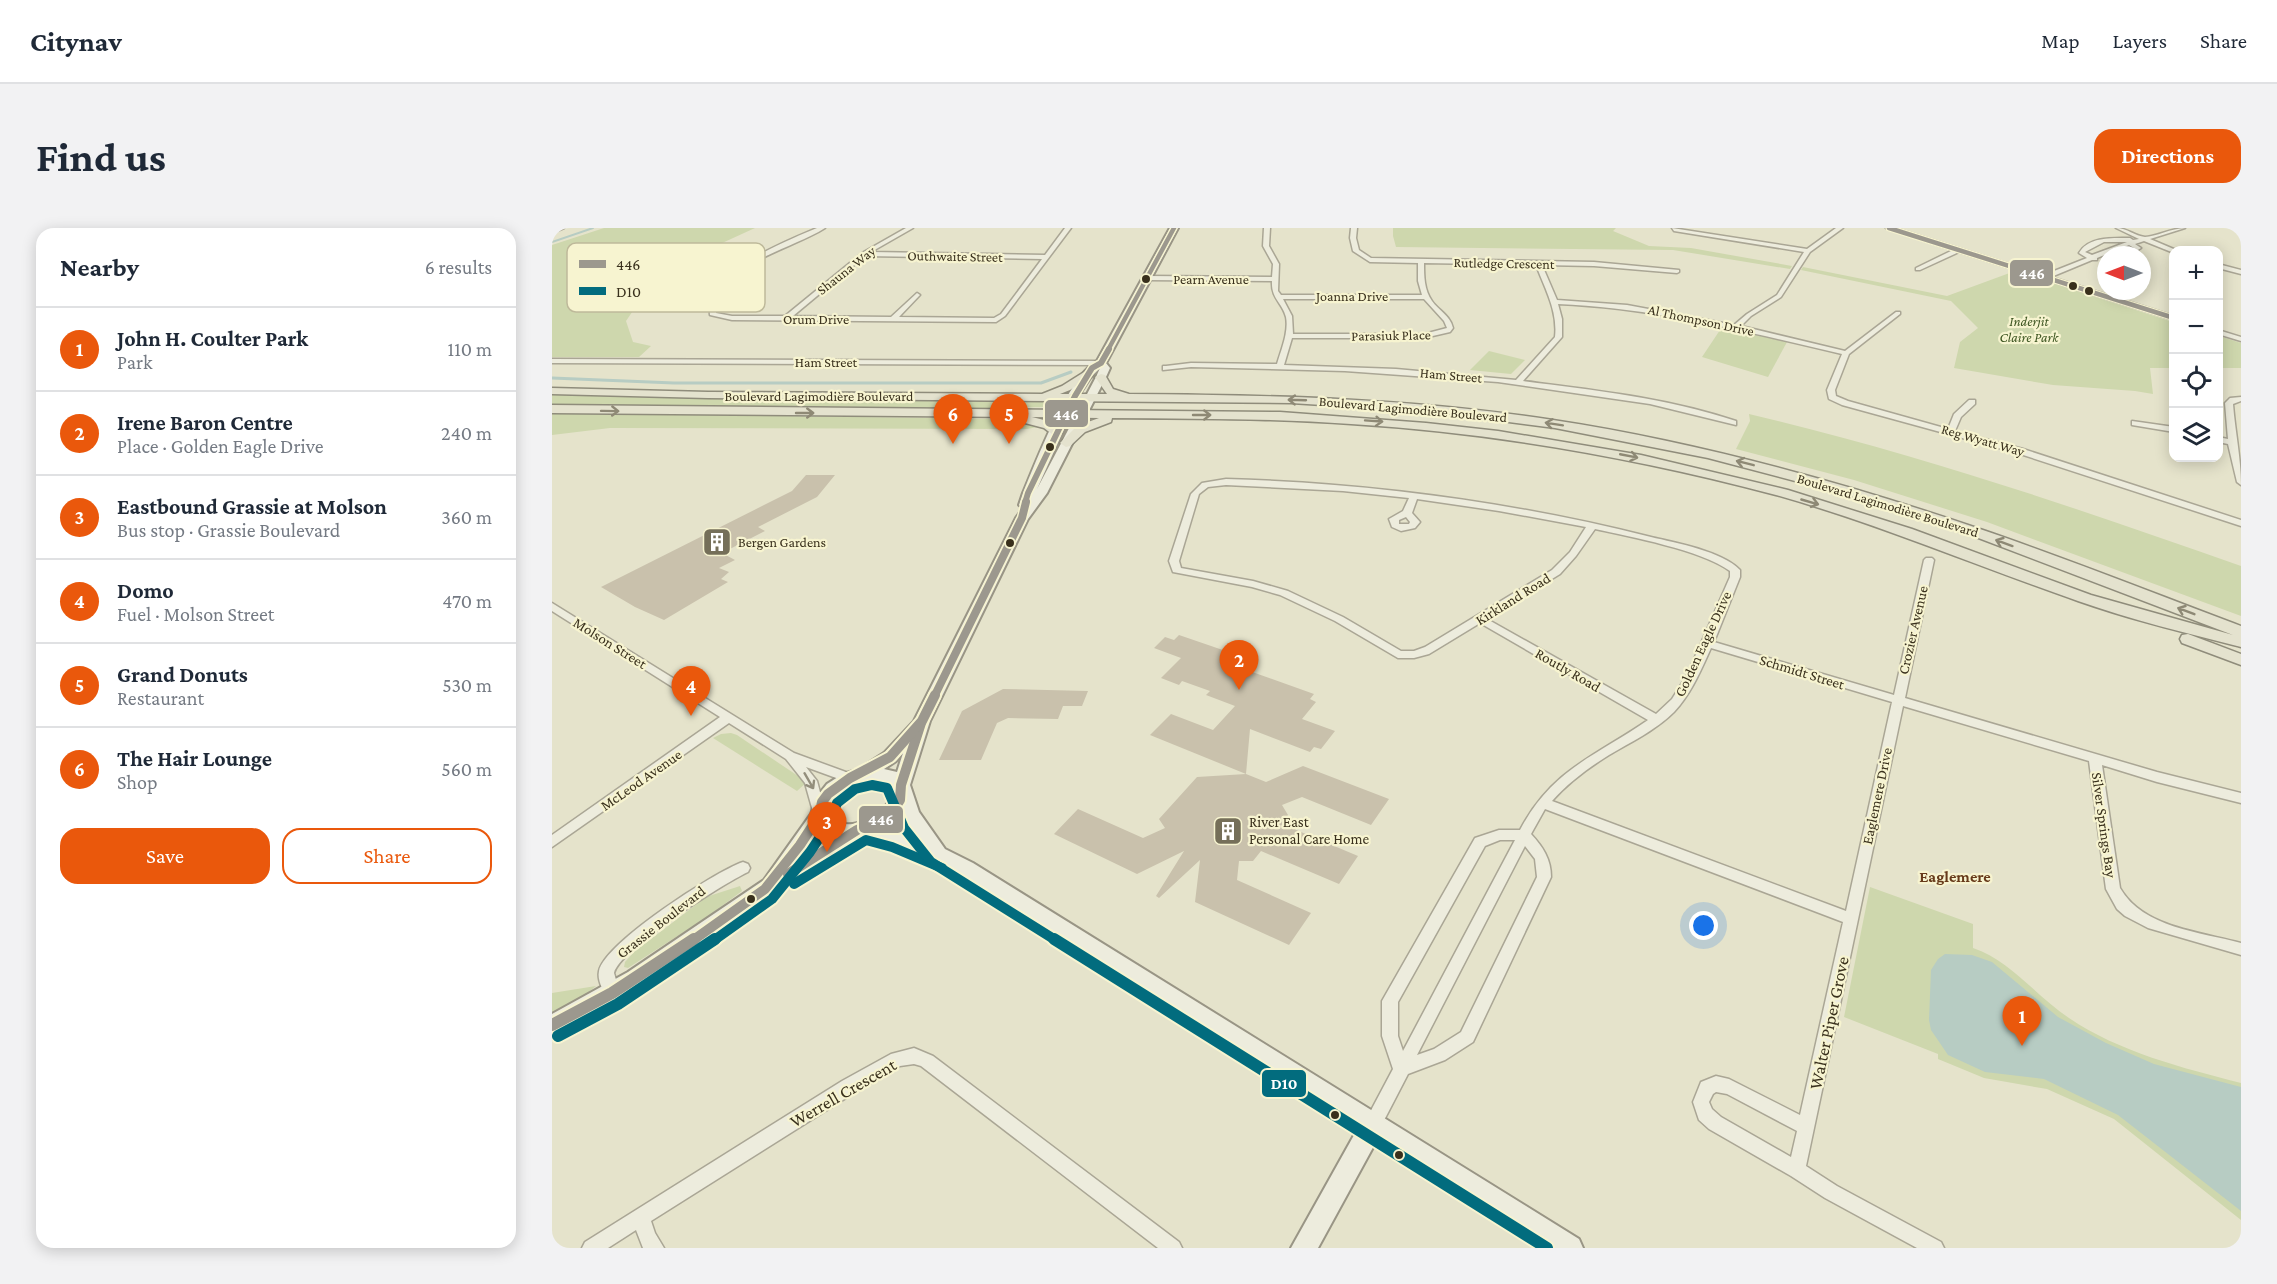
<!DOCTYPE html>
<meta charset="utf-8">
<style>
:root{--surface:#fff;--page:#f2f2f3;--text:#1f2937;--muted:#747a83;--line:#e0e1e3;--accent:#ea580c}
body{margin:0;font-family:"Crimson Pro",serif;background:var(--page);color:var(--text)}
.controls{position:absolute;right:18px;top:18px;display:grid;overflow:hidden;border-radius:12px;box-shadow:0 3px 15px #0003}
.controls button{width:54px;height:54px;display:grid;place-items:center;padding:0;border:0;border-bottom:2px solid var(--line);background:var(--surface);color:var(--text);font:30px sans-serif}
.compass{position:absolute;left:1545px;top:18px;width:54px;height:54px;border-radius:50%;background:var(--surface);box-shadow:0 3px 15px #0003;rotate:270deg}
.you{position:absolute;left:1152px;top:698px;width:21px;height:21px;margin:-15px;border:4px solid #fff;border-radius:50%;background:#1a73e8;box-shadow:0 0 0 9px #1a73e833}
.badge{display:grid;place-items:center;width:39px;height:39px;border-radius:50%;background:var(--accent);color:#fff;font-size:20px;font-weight:700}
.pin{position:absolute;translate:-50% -50px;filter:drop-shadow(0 2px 3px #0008)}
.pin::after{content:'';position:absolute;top:32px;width:21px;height:18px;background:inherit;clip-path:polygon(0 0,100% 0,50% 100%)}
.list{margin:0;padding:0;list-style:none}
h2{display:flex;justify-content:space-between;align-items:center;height:78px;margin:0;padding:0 24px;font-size:26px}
h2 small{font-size:20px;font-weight:400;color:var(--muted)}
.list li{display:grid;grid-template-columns:39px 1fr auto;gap:18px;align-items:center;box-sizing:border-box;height:84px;padding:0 24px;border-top:2px solid var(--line)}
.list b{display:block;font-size:22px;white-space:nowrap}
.list p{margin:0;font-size:20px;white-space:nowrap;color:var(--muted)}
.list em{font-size:20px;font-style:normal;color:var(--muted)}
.actions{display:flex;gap:12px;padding:18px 24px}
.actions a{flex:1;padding:14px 0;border:2px solid var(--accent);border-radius:18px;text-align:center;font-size:21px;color:var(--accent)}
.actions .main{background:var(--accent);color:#fff}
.icon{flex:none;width:33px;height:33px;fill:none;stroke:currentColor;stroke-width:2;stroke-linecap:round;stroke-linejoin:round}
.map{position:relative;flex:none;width:1689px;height:1020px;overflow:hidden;border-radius:18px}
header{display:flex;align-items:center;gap:36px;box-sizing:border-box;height:84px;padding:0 30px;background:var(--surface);border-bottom:2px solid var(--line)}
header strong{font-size:28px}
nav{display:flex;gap:33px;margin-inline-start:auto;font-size:21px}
.intro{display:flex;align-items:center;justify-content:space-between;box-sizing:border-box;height:144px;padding:0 36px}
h1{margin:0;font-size:42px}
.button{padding:15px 27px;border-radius:18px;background:var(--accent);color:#fff;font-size:21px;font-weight:700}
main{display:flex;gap:36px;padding:0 36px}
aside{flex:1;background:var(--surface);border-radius:18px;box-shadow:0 3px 15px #0003}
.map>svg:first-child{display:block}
</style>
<header>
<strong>Citynav</strong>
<nav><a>Map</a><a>Layers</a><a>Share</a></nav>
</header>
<div class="intro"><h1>Find us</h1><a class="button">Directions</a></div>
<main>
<aside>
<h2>Nearby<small>6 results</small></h2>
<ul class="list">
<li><span class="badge">1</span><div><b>John H. Coulter Park</b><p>Park</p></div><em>110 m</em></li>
<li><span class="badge">2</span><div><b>Irene Baron Centre</b><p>Place · Golden Eagle Drive</p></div><em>240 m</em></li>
<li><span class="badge">3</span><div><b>Eastbound Grassie at Molson</b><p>Bus stop · Grassie Boulevard</p></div><em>360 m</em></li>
<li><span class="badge">4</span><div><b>Domo</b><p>Fuel · Molson Street</p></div><em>470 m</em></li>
<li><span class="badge">5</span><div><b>Grand Donuts</b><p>Restaurant</p></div><em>530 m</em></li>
<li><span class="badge">6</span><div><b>The Hair Lounge</b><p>Shop</p></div><em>560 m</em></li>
</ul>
<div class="actions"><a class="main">Save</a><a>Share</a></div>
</aside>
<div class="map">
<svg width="1689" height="1020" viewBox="0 0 1689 1020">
<rect width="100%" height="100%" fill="#e5e3cb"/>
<g fill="#ced7ad">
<polygon points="52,0 203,0 133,32 95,62 74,93 81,114 99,118 87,129 0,129 0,17"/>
<polygon points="841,0 1064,0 1061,3 1097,18 1139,20 1240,38 1238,41 1121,22 844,19 841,8"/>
<polygon points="1251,39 1395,68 1463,43 1621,94 1621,140 1598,140 1601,166 1583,163 1501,157 1402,140 1408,114 1426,100 1399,73 1249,42"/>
<polygon points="1170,99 1235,114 1216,149 1150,129"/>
<polygon points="1667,108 1689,115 1689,140 1667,140"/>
<polygon points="937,123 973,132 959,146 918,142"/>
<polygon points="0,167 499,172 509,176 498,179 321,182 0,178"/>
<polygon points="0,185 455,191 491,198 475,201 58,200 0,207"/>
<path d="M1197,186C1365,225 1527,281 1689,338V388L1435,294L1302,252L1184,221L1198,193Z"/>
<polygon points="179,505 185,507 255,554 245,563 161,510 169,506"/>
<polygon points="188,658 190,663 155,689 76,740 72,739 73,734 82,724 154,669"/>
<path d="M1318,659L1421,696V720C1458,732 1485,769 1517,790C1567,824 1631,840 1689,855V992L1562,891L1495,861L1432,850L1386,831V826L1292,789Z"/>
<polygon points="44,758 27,772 0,786 0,765"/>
</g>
<polygon fill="#b7ccc3" points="1393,726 1420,727 1440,734 1506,789 1554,815 1602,836 1689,859 1689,983 1566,887 1492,851 1433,844 1396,827 1379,802 1377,792 1379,742 1386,731"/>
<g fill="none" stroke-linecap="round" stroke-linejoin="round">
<polyline stroke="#b7ccc3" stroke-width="2" points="0,14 41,0"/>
<polyline stroke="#b7ccc3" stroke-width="3" points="0,150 122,155 489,155 519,144"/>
</g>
<g fill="#c9c1ac">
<polygon points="254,247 283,247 265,269 206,299 213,303 170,325 183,332 167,340 177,344 169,351 176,354 112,392 83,379 49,359 240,263"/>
<polygon points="627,407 697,431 689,440 762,466 758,471 764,474 750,491 783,503 769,521 762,519 758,524 698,501 694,546 598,507 619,486 661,502 683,478 654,467 658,463 630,453 627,457 609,450 629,430 602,420 613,409 622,412"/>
<polygon points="451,461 536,463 530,478 511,478 506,491 456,490 445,495 429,532 387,532 410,483"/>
<polygon points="751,538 837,571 819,597 750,569 730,577 736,587 730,596 806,628 787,656 709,623 701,633 687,633 685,652 759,685 737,717 643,674 648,632 607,670 604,668 632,623 585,646 502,606 526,581 591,610 613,600 607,591 645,549 694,546 714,554"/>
</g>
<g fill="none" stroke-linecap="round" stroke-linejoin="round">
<g stroke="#aaa695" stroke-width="3">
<g id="street">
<polygon points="3,0 12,0 0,5 0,1"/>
<path d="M265,0H273C235,24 172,32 164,85L180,88H233L310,25L354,0H361L319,24L493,27L513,0H519L453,88L444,94L180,92L158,87C153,44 232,14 265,0ZM313,28L490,31L449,86L442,90L347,89L367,68L368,67L365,65L339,89L241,88Z"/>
<path d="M712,0H718L717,18L727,36L726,63L729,67H870L866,53V35L818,34L801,23L798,10L799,0H805L804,10L807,22L819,30L1042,34L1127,42V44L1125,45L1042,38L990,37L1005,72L1075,77L1182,97L1195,86L1225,67L1252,24L1122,3L1120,0L1255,21L1284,0H1291L1258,24L1229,69L1199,88L1189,98L1293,123L1344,84H1348V86L1297,126L1283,162L1284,168L1296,173L1396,201L1402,186L1417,172H1423V176L1409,189L1403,203L1471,221L1689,292V298L1465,225L1290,177L1277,171L1275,162L1290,126C1196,104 1103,80 1006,76L1010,91V109L971,153C1042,162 1116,170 1184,193V197L1098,176L946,154L793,143L639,139L611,142V138H614L639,135L725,136C729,122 737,104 734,89C730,74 719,71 720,53L595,52L592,50L595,48L720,49L721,36L711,18ZM872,35L984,37C993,61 1006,83 1003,109L964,152L844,141L732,137L740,110H872L898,104L901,100C898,87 887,83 880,73C872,62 872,48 872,35ZM731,71H872L892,93L895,100L872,106H741L740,88Z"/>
<path d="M1334,0H1343L1492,47L1535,30L1527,25C1536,8 1562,10 1578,10L1581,12L1587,11L1564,0C1575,0 1583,8 1593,9C1603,9 1620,0 1633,0L1598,11L1624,22L1622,25L1592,13L1583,16L1589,20L1578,27H1571L1582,20L1577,17L1545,30V32H1540L1499,49L1622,88V92L1407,24L1368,42H1364V40L1401,22ZM1552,14H1575L1540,27L1533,24Z"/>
<polygon points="1666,36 1689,42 1689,46 1666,40"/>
<polygon points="1666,102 1689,109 1689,113 1666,106"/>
<polygon points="0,131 549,133 553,135 549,137 0,135"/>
<path d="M1689,169V173L1681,176C1683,203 1689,230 1689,257L1685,254L1676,216L1666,214V209L1676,211L1673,175L1678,170Z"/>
<polygon points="1580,193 1622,199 1622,204 1580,197"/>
<path d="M674,251C818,255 960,274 1099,309C1124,315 1170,323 1188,342V349L1162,414L1342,467L1372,332L1374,330H1380L1382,332L1353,470L1605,544L1689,565V575L1605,554L1550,537L1568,660C1591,700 1649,704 1689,715V727L1596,700L1573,688L1565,681L1554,661L1537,533L1351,478L1254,938L1285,958L1389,1014L1392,1020H1365L1273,970L1239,948L1157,901L1147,892L1141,874L1149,854L1164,848L1177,851L1248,887L1291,694L993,581L979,606C991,619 999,631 999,649L921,814L893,832L856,846L827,902L821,904L815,902L813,896L815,890L841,841L830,808V773L923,610L947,602H968C1000,541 1044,528 1096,492L928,395L877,426L862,430H846L783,393L728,367L700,359L621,344L617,333L639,266L650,255ZM674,257L791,263L857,270L851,283L837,291L840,299L849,303L863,300L868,294L860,285L865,271L947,283L1034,299L1018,324L1000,342L873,419L862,423H849L791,389L736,363L701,353L629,340L627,333L647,266L656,259ZM854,289L858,294L857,296H847V292ZM1043,301C1079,309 1149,322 1178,343V349L1135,447L1120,471L1104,486L935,391L1008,346L1024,328ZM1159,420L1340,474L1294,683L1000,573C1016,555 1036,540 1057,527C1079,514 1104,502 1122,484C1139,466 1149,442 1159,420ZM948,612H963L851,823L846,808V774L933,618ZM973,618L983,631L985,649L909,804L882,821L865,827ZM1164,864L1175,866L1245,903L1239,929L1169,889L1160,881L1157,874L1161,866Z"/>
<polygon points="0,375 242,525 302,547 304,550 302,553 298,555 254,539 265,553 273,583 272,587 262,587 253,555 234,531 177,495 0,619 0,607 168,489 0,383"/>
<path d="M191,634L196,636L198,640L196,644C169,657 69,720 62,745L68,765L65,770L60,772L55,770C51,762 45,752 47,743C53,715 162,644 191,634Z"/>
<polygon points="362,820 381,828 627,1014 630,1020 606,1020 369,838 362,836 348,838 302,865 99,993 103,1005 112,1020 91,1020 84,1002 56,1020 30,1020 33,1014 290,853 339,826"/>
</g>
</g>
<g stroke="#999585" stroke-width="4">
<path id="secondary" d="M618,0H626L554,135L558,140L554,149L495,265L476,291L378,493L358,557L367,584L393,621L421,635L1027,1011L1031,1020H995L825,912L766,1020H739L806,900L407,645L359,622L314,607L241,652L90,757L36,789L0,807V786L76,744L212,652L259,586L264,570L275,556L289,547L307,541L332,525L362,493L464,290L471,280L467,277L471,265C484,234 516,149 545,133ZM548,140L544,149L485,261L529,164L538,150ZM351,525L345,544L332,541L344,533ZM320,551L336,554L340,559C340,564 339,568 337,573C327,592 285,609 276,583C284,564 300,555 320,551ZM349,583L364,608L333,598ZM267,602L280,609L251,626Z"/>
</g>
<g stroke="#8f8c7b" stroke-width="3">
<g id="primary">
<path d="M537,141L541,142V146L518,162L508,166H555L543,149L549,146L553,147L561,161L577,166C721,167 858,170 1001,192C1145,214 1287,253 1425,300C1514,330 1601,365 1689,398V419C1634,405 1580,392 1526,373C1425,338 1327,296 1224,267C1085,230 943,205 799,196C720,190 640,191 560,190L559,194L533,204L518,218L514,219L508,215L525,198L547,190L480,189L500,194L510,205L504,209L492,200L473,195L471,192L474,189L0,185V177L728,184L874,195L946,203L1089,227L1236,262L1360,301L1539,367L1681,407L1416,306L1292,266L1156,230L1003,200L880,184L739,175L156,170L0,166V160L156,164L490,166L510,158Z"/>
<polygon points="1636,406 1689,426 1689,437 1630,415 1628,411 1630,407"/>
</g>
</g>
<use href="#street" fill="#edecdd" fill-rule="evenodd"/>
<use href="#secondary" fill="#edecdd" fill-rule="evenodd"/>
<use href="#primary" fill="#e4e2ce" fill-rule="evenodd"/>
<g stroke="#f7f4d0" stroke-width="7">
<g id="bus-1-far4">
<polyline points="1337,0 1622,90"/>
<polyline points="556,122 622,0"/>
</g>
</g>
<g stroke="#f7f4d0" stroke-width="9">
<polyline id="bus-1-far3" points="473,275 476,265 523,168 540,140 549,135 557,121"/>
</g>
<g stroke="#f7f4d0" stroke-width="11">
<polyline id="bus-1-far2" points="382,469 470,290 474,274"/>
</g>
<g stroke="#f7f4d0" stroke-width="14">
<g id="bus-1-far1">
<polyline points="236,646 305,602 332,590 342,581 348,572 349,557 369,495"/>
<polyline points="140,713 213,661 248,617 267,588 270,574 276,566 298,550 338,529 370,493 383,467"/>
</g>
</g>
<g stroke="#f7f4d0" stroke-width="16">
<polyline id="bus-1" points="0,797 60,765 142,711"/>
</g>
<g stroke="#f7f4d0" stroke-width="14">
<g id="bus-2-far1">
<polyline points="242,656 314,612 340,619 390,640"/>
<polyline points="161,713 220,671 258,624 278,594 285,575 303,561 320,557 335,560 352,600 379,634 505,713"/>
</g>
</g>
<g stroke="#f7f4d0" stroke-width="16">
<g id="bus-2">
<polyline points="502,711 995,1020"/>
<polyline points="6,808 66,776 163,711"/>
</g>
</g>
<use href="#bus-1-far4" stroke="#9c988e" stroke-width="4.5"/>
<use href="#bus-1-far3" stroke="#9c988e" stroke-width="6"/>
<use href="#bus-1-far2" stroke="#9c988e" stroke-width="8"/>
<use href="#bus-1-far1" stroke="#9c988e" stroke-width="10"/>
<use href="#bus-1" stroke="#9c988e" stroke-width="12"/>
<use href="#bus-2-far1" stroke="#026c7e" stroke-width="10"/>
<use href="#bus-2" stroke="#026c7e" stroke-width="12"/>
</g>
<defs><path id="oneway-shaft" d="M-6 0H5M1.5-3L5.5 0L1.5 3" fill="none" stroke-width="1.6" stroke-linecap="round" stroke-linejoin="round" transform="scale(1.5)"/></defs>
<g stroke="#8e8975">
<use href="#oneway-shaft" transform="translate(745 172) rotate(-178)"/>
<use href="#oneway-shaft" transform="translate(58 183) rotate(1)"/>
<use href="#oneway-shaft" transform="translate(253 185)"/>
<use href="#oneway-shaft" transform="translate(650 187)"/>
<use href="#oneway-shaft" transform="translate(822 193) rotate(4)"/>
<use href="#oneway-shaft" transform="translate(1002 196) rotate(-171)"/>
<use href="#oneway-shaft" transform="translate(1077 228) rotate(11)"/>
<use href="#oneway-shaft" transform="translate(1193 235) rotate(-166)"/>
<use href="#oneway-shaft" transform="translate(1258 274) rotate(16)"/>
<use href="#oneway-shaft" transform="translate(1452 315) rotate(-160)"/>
<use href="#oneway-shaft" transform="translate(1634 383) rotate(-159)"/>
</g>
<use stroke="#938e7c" href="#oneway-shaft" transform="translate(257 553) rotate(60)"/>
<defs>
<g id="building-square" transform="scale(1.5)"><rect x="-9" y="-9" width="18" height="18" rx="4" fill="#756f59" stroke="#f7f4d0"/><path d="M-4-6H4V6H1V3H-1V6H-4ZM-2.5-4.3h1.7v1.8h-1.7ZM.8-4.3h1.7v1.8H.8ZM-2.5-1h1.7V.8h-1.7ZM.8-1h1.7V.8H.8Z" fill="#fff"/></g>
</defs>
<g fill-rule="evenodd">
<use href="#building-square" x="165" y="314"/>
<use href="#building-square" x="676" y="603"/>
</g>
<g fill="#39301c" stroke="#f7f4d0" stroke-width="2">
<circle cx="594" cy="51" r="5"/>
<circle cx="1521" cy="58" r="5"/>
<circle cx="1537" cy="63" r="5"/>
<circle cx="498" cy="219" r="5"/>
<circle cx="458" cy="315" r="5"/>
<circle cx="199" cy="671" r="5"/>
<circle cx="783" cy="887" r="5"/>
<circle cx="847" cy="927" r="5"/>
</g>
<g text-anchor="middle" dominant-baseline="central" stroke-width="4.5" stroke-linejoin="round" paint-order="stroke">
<g font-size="14" fill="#39301c" stroke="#f7f4d0">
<text transform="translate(403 28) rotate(1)">Outhwaite Street</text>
<text transform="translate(952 35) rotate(1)">Rutledge Crescent</text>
<text transform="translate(294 42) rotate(-38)">Shauna Way</text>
<text x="659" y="51">Pearn Avenue</text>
<text x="800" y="68">Joanna Drive</text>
<text x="264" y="91">Orum Drive</text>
<text transform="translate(1149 92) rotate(12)">Al Thompson Drive</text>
<text transform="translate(839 107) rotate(-1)">Parasiuk Place</text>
<text x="274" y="134">Ham Street</text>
<text transform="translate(899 147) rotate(5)">Ham Street</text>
<text x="267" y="168">Boulevard Lagimodière Boulevard</text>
<text transform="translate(861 181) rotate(5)">Boulevard Lagimodière Boulevard</text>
<text transform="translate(1431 212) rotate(16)">Reg Wyatt Way</text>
<text transform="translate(1336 277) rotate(17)">Boulevard Lagimodière Boulevard</text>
</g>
<g font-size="14" font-style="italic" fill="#3e5622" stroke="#f7f4d0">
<text x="1477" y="93">Inderjit<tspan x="1477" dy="16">Claire Park</tspan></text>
</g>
<g font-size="14" fill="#39301c" stroke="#f7f4d0" text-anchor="start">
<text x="186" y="314">Bergen Gardens</text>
</g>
<g font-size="15" fill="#39301c" stroke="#f7f4d0">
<text transform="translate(961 371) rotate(-32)">Kirkland Road</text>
<text transform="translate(1361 402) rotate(-77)">Crozier Avenue</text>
<text transform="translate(58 415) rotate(32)">Molson Street</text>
<text transform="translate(1151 416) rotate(-65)">Golden Eagle Drive</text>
<text transform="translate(1016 442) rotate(30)">Routly Road</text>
<text transform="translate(1250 444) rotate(17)">Schmidt Street</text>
<text transform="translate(89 552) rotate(-35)">McLeod Avenue</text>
<text transform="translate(1325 568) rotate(-78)">Eaglemere Drive</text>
<text transform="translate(1552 597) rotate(82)">Silver Springs Bay</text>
<text transform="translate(109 694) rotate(-38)">Grassie Boulevard</text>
</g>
<g font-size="15" fill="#39301c" stroke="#f7f4d0" text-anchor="start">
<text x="697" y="594">River East<tspan x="697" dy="17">Personal Care Home</tspan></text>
</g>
<g font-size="16" font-weight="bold" fill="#673a1a" stroke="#f7f4d0">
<text x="1403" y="648">Eaglemere</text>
</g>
<g font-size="18" fill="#39301c" stroke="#f7f4d0">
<text transform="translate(1277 795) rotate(-78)">Walter Piper Grove</text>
<text transform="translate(291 865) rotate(-30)">Werrell Crescent</text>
</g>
</g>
<rect x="15" y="15" width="198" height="69" rx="9" fill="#f7f4d0" stroke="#beb99a" stroke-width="1.5"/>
<rect x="27" y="32" width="27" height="8" fill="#9c988e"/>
<rect x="27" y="59" width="27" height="8" fill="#026c7e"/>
<g font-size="16" fill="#39301c">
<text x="64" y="42">446</text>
<text x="64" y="69">D10</text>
</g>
<g stroke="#f7f4d0" stroke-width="2">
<rect x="1457" y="31" width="45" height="28" rx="6" fill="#9c988e"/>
<rect x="492" y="171" width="45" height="29" rx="6" fill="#9c988e"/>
<rect x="306" y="577" width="46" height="29" rx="6" fill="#9c988e"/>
<rect x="709" y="841" width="46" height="29" rx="6" fill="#026c7e"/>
</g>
<g font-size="16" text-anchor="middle" font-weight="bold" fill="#fff">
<text x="1480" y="51">446</text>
<text x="514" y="192">446</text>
<text x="329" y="597">446</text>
<text x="732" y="861">D10</text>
</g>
</svg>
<div class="controls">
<button>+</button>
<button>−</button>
<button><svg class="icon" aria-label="locate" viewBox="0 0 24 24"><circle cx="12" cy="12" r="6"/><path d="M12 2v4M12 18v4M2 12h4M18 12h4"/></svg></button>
<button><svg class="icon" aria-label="layers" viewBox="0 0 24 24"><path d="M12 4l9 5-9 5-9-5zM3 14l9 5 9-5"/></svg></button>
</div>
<svg class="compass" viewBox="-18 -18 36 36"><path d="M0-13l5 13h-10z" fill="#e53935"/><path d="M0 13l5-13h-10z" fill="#747a83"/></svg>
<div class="you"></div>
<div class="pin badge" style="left:1470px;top:818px">1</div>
<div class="pin badge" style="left:687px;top:462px">2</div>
<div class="pin badge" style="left:275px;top:624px">3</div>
<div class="pin badge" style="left:139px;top:488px">4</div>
<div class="pin badge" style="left:457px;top:216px">5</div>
<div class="pin badge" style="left:401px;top:216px">6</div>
</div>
</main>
